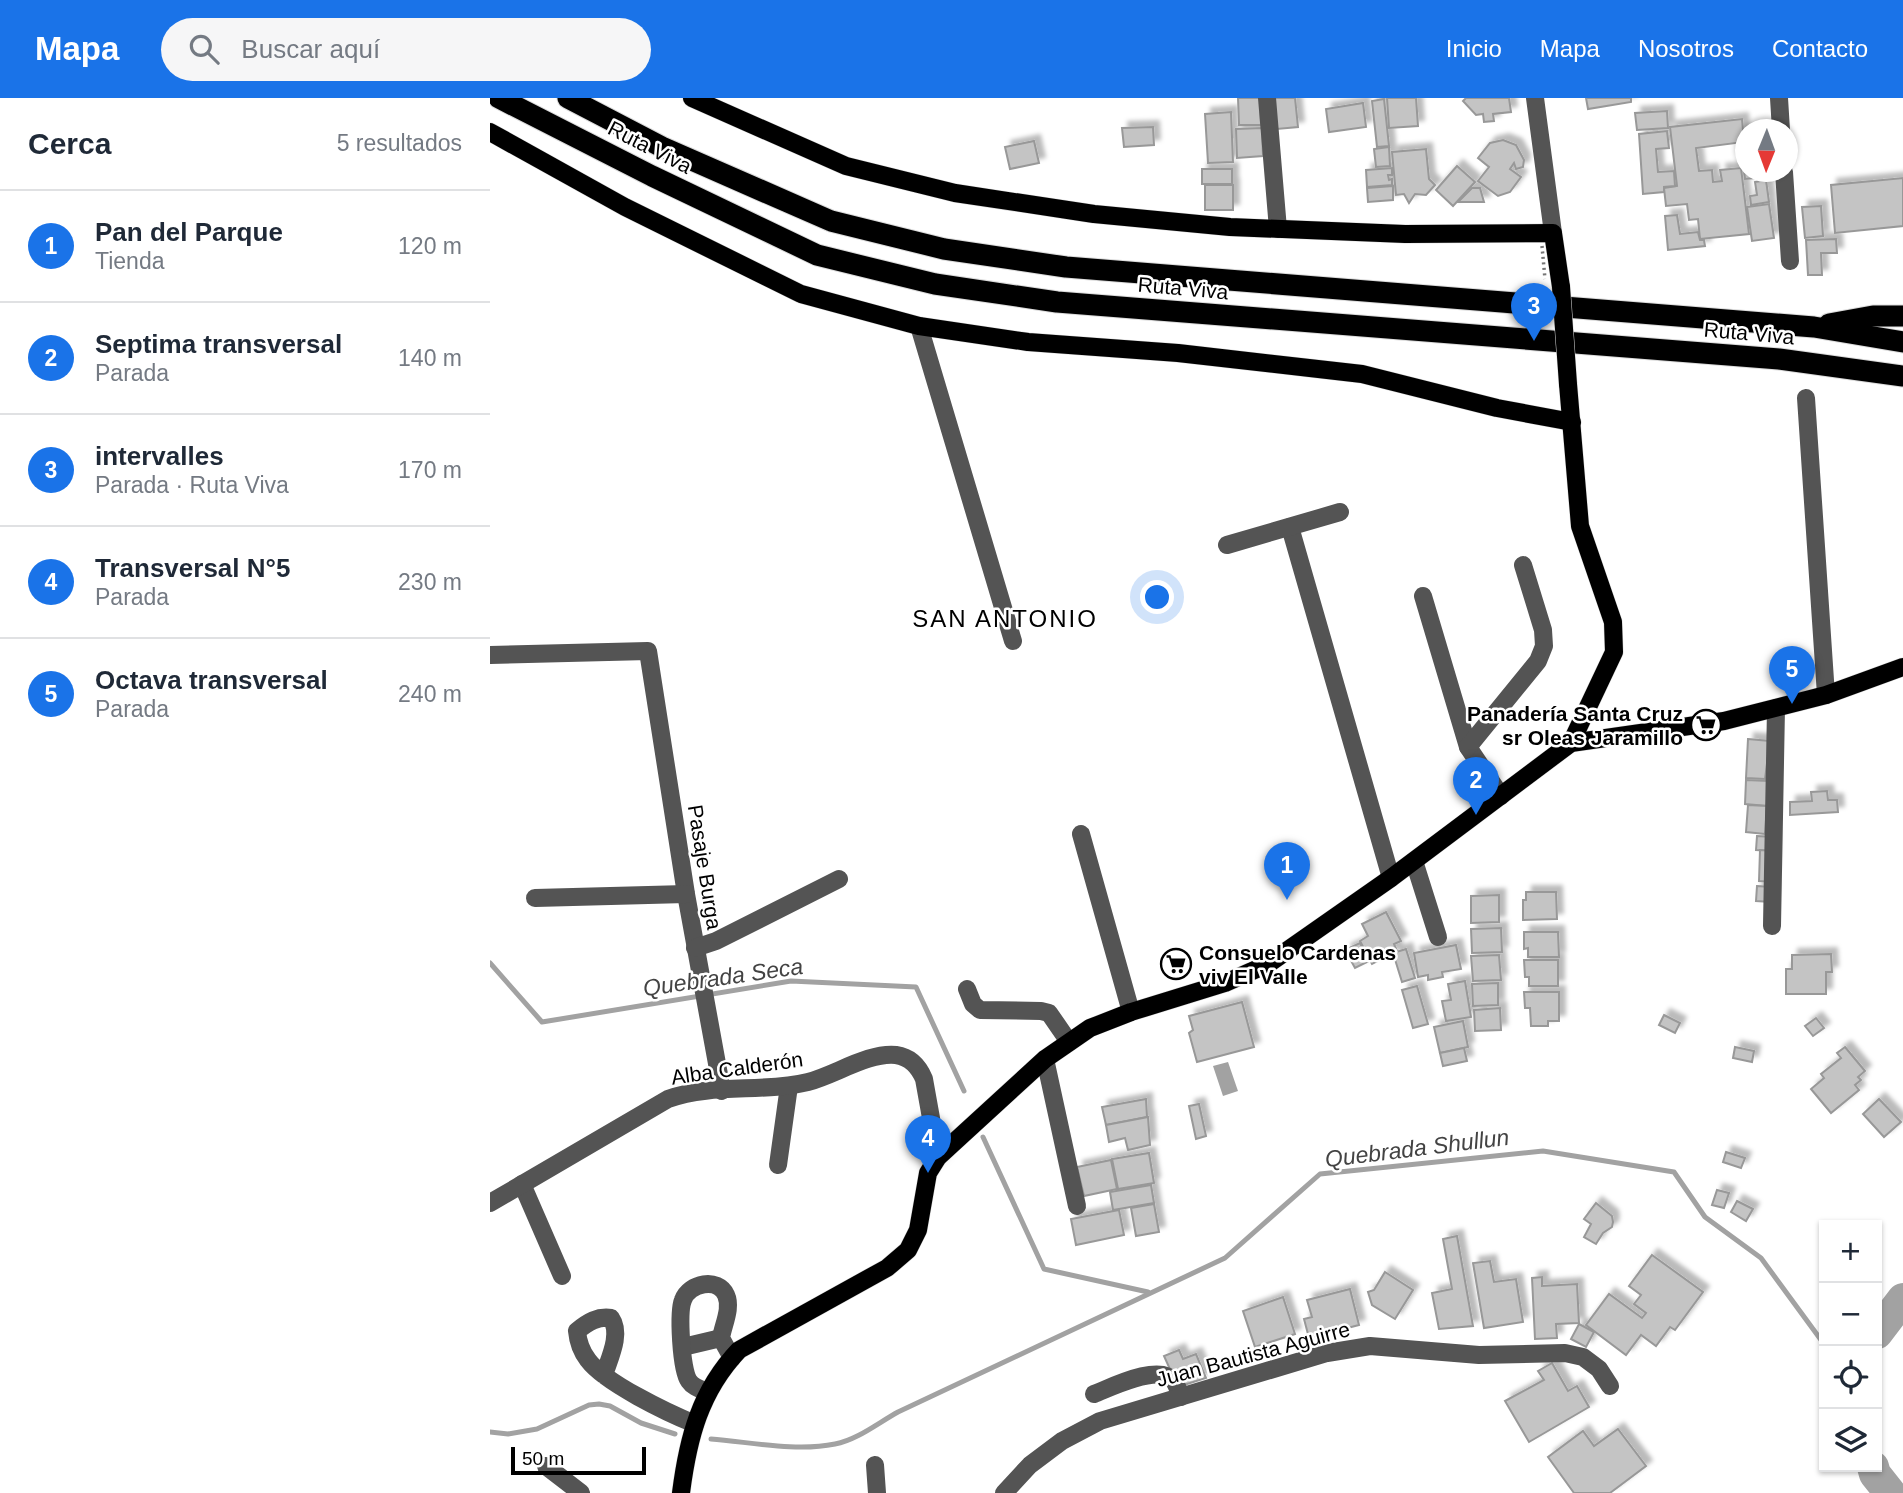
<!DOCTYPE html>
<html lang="es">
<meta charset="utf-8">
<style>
:root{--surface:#fff;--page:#f6f6f7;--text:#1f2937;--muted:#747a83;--line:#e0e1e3;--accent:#1a73e8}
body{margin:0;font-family:Arial,sans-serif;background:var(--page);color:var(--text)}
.controls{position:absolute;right:21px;bottom:21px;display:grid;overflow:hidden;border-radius:0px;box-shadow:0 2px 5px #0004}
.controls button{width:63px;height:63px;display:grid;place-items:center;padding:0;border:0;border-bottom:2px solid var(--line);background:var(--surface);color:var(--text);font:35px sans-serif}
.compass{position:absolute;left:1245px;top:21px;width:63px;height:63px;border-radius:50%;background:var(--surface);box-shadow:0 2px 5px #0004;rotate:181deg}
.scale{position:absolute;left:21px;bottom:18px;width:135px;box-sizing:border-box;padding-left:7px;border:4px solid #000;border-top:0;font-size:19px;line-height:24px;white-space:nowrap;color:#000;-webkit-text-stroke:5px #fff;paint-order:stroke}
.you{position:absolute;left:668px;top:500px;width:24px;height:24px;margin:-18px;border:5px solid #fff;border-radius:50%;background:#1a73e8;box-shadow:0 0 0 10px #1a73e833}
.badge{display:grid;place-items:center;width:46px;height:46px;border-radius:50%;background:var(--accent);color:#fff;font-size:23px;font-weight:700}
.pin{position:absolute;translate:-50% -58px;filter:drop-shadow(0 2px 4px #0008)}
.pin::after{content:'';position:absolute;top:37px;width:24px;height:21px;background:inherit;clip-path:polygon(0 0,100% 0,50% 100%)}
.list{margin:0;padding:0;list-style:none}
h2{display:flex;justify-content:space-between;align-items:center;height:91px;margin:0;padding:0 28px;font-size:30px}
h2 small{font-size:23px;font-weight:400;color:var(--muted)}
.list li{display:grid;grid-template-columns:46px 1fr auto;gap:21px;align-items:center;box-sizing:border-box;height:112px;padding:0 28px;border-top:2px solid var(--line)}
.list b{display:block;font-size:26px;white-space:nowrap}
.list p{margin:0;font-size:23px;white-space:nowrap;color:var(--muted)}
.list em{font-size:23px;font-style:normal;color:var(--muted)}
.icon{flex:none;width:38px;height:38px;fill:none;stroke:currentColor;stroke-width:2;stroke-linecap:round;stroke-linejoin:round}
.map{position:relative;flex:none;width:1413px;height:1395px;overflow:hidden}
header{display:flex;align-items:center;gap:42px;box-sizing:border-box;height:98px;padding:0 35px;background:var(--accent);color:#fff}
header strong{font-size:33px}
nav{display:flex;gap:38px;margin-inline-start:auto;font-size:24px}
.search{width:490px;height:63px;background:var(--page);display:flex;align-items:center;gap:18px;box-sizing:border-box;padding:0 24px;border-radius:38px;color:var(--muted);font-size:26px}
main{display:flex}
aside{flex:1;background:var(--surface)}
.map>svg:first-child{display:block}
</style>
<header>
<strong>Mapa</strong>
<div class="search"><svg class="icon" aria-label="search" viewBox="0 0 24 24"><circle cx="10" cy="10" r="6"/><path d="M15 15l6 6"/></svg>Buscar aquí</div>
<nav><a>Inicio</a><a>Mapa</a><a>Nosotros</a><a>Contacto</a></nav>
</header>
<main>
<aside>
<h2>Cerca<small>5 resultados</small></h2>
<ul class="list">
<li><span class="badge">1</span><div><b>Pan del Parque</b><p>Tienda</p></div><em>120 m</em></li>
<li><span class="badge">2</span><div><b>Septima transversal</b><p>Parada</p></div><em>140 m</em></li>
<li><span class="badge">3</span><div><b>intervalles</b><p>Parada · Ruta Viva</p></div><em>170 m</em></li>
<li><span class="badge">4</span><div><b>Transversal N°5</b><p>Parada</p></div><em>230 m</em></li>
<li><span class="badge">5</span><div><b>Octava transversal</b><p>Parada</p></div><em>240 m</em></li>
</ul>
</aside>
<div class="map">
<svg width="1413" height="1395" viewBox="0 0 1413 1395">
<defs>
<filter id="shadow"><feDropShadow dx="6" dy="-6" stdDeviation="2" flood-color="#0004"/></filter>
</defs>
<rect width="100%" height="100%" fill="#fff"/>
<polygon fill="#a2a2a2" points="738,964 748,993 733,998 723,968"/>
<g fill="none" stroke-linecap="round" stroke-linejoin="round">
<g stroke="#a2a2a2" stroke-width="5">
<polyline points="0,865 52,924 301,883 426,889 474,993"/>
<polyline points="493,1039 554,1171 658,1194"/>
<polyline points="0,1334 18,1336 47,1331 99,1307 109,1306 120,1308 151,1325 185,1336"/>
<path d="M221,1341C260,1344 306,1354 345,1346C367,1342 388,1325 408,1314L735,1160L830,1076L1053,1053L1184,1074L1215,1119L1271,1160L1334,1246"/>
</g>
<g stroke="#a2a2a2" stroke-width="32">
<polyline points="1387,1235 1413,1201"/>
<polyline points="1383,1369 1385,1376 1400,1395"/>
</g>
</g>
<g fill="#c4c4c4" stroke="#989898" stroke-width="2" filter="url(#shadow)">
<polygon points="748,0 770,0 771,27 749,27"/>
<polygon points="783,0 805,0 808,29 787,31"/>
<polygon points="897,0 926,0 928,28 899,30"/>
<polygon points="976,0 1019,0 1021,14 1003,16 1004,23 994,24 993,16 986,17 973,3"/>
<polygon points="1096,0 1141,0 1141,4 1098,11"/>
<polygon points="894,1 899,48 887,49 882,3"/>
<polygon points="873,5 876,29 839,34 836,11"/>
<polygon points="1177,13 1178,30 1147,32 1145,15"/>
<polygon points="741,14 743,64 718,65 715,16"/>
<polygon points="1252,21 1254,44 1206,50 1209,73 1222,72 1223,84 1232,83 1230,72 1251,70 1259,136 1210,141 1208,121 1199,122 1197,106 1176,108 1174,90 1187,88 1180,29"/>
<polygon points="663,29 664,47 634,49 632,30"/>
<polygon points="772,30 773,58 747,60 746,31"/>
<polygon points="1177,33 1179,50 1166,51 1168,74 1184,73 1185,88 1174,89 1174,94 1153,96 1149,36"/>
<polygon points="1013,42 1026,47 1034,62 1033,69 1026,71 1024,65 1020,71 1031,79 1020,94 1008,98 988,83 999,69 988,60 1000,45"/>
<polygon points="544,43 549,65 520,71 515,49"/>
<polygon points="899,49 900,68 886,69 884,51"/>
<polygon points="936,51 939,81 945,87 936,97 925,96 919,105 914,96 906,97 902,54"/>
<polygon points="1253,66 1255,66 1255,74 1276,74 1277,79 1255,81"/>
<polygon points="967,68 985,84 963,108 946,92"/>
<polygon points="902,70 902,77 898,77 899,82 902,81 902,87 877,89 876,72"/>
<rect x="712" y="71" width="30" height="15"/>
<polygon points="1413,80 1413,128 1345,135 1341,87"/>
<polygon points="1276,82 1279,104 1261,107 1260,98 1267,97 1265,84"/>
<rect x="715" y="87" width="28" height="25"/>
<polygon points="903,88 903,102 878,104 877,90"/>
<polygon points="982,90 990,90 994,104 968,104"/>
<polygon points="1279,106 1284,140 1262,143 1257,109"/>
<polygon points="1331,108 1333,138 1315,140 1312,109"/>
<polygon points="1187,117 1190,136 1208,134 1210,142 1214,142 1215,148 1178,152 1175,118"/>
<polygon points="1346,141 1347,155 1331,155 1332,177 1318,177 1316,142"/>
<polygon points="1258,641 1280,643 1275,681 1256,680"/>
<polygon points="1256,682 1279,683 1277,708 1255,706"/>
<polygon points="1337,693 1338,702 1347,702 1348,714 1300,717 1300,704 1322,703 1321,694"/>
<polygon points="1258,707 1277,708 1275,736 1256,734"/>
<polygon points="1267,738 1283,739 1283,753 1266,752"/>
<polygon points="1270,752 1283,753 1281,784 1269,783"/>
<polygon points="1267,788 1282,789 1281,804 1266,803"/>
<polygon points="1036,794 1066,794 1067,821 1033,822 1033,802 1036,802"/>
<polygon points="1009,797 1009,824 981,825 981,798"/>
<polygon points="896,814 911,843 904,846 907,853 882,866 870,843 878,838 872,826"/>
<polygon points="1011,830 1012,854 982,855 981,831"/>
<polygon points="1034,834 1068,834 1069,859 1038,859 1038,850 1034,851"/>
<polygon points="870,845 879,863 865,870 855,852"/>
<polygon points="966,847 971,871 952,874 953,879 938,882 938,877 928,879 924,855"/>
<polygon points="916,851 925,880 912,884 903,855"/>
<polygon points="1341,856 1342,874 1336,874 1336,896 1296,896 1296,871 1302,871 1302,857"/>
<polygon points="1009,857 1011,882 983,883 981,858"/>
<polygon points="1034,862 1068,862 1068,888 1039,888 1039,879 1035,879"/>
<polygon points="975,883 981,919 956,923 952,903 961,902 958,886"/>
<polygon points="1008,885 1008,907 983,908 982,886"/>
<polygon points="927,888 938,926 923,930 912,892"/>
<polygon points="1034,894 1069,894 1069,923 1058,923 1058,928 1041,928 1040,910 1035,910"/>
<polygon points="752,904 764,949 707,964 699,935 703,932 699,918"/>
<polygon points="1010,910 1011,932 985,933 984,912"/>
<polygon points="1174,917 1190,925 1185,935 1169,927"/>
<polygon points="1326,920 1334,930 1323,938 1315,928"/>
<polygon points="973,923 978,949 950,955 944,929"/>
<polygon points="1245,949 1264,953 1262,964 1243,960"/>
<polygon points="1355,949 1375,973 1368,979 1371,982 1365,987 1369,992 1341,1015 1321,991 1334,980 1331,976 1351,960 1347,955"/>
<polygon points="974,950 977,963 953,968 950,955"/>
<polygon points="656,1001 657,1019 616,1027 612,1009"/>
<polygon points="1389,1001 1411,1024 1394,1039 1373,1016"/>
<polygon points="709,1006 716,1038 706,1041 699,1008"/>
<polygon points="658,1019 660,1047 638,1052 635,1040 619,1044 616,1027"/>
<polygon points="1236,1054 1255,1060 1251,1070 1233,1064"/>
<polygon points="659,1055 664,1085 628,1091 622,1061"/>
<polygon points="621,1062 627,1091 594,1098 587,1069"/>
<polygon points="661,1087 664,1105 623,1112 620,1094"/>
<polygon points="1227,1092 1239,1095 1234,1110 1222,1107"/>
<polygon points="1247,1103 1263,1111 1256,1123 1241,1114"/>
<polygon points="1106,1105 1122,1118 1123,1124 1122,1129 1113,1135 1106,1146 1094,1139 1101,1126 1094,1121"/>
<polygon points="664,1106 669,1134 646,1138 641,1110"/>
<polygon points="629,1112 634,1137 586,1147 581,1121"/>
<polygon points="967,1138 983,1228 949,1231 942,1195 962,1191 953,1141"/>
<polygon points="1162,1157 1213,1194 1185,1232 1180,1229 1166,1248 1151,1237 1136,1257 1096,1227 1119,1196 1152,1220 1156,1215 1144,1206 1151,1197 1139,1188"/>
<polygon points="1000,1163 1004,1184 1026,1181 1033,1224 994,1230 983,1165"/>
<polygon points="895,1174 923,1192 905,1221 882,1207 878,1194 884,1192"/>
<polygon points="1052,1179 1052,1188 1087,1186 1089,1225 1066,1226 1067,1240 1045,1241 1042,1180"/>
<polygon points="860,1191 869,1227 819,1240 814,1221 822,1219 817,1202"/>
<polygon points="793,1199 805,1236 765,1249 753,1213"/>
<polygon points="1089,1226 1104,1234 1096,1249 1081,1241"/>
<polygon points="689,1252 693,1261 706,1256 716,1280 688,1289 674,1258"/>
<polygon points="1062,1265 1078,1293 1087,1288 1099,1309 1039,1344 1015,1303 1054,1282 1048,1273"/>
<polygon points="1128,1331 1156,1368 1120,1395 1084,1395 1058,1359 1093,1333 1104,1348"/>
</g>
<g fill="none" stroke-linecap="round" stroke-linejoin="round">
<g stroke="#dbdbdb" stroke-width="19">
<g id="major">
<polyline points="202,0 356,68 465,95 604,116 740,129 915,136 1063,135 1071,189"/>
<polyline points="0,34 135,109 311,196 429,228 538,244 688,255 872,276 1007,310 1082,324"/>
<polyline points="1078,286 1090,428 1123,524 1124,554 1081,645"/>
<path d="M191,1395C198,1340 210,1293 249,1252L397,1170L418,1152L428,1132L438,1075L448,1059L555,961L600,930L641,914L735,885L778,866L901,780L1081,645L1234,623L1336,597L1413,569"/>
</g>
</g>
<g stroke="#dbdbdb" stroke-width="23">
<g id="highway">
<polyline points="9,0 162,78 327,157 445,186 567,204 1289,261 1413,278"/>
<polyline points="78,0 172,49 341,123 454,151 576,169 1324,229 1413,244"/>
<polyline points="1339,226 1383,218 1413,218"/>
</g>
</g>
<g stroke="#545454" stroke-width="18">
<polyline points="777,0 788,131"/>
<polyline points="1045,0 1063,135"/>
<polyline points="1289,0 1291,32"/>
<polyline points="1294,74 1300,163"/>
<polyline points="429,228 523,543"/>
<polyline points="1316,300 1336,597"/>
<polyline points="800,429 901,780"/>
<polyline points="737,447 850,414"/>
<polyline points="933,498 978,649 1011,698"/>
<polyline points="0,557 158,553 196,796 232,993"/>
<polyline points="978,649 1048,563 1054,548 1053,532 1033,467"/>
<polyline points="591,736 641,914"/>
<polyline points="924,763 948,839"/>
<polyline points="45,800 196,796"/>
<polyline points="1282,828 1286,610"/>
<polyline points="205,850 226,843 349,781"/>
<polyline points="477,891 483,906 490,912 551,913 559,915 579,944"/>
<polyline points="555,961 587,1108"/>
<polyline points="288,1067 299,988"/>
<polyline points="32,1086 72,1178"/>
<path d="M0,1105L178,1001C222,985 273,995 318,984C345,977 379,954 406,957C420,959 429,969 434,981L448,1059"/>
<polyline points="193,1249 231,1240"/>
<path d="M114,1277C119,1261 132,1236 121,1220C108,1218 98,1224 87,1233C88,1244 91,1253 98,1262C115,1285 178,1315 205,1326"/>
<path d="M217,1294C210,1291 203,1289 199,1283C191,1272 188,1214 193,1202C199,1185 228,1179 236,1197C242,1210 233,1227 231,1240L242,1260"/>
<path d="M604,1296C622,1289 669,1265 684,1283C687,1287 689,1294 691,1299"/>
<polyline points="385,1367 387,1395"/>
<polyline points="56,1368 91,1395"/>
<polyline points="514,1395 540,1367 572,1343 610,1323 837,1255 880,1248 989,1257 1075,1255 1093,1259 1109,1271 1120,1288"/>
</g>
<use href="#major" stroke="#000" stroke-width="18"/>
<use href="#highway" stroke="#000" stroke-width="21"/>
<g stroke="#dbdbdb" stroke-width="19" stroke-linecap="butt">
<polyline id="major-bridge" points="1071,189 1078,286"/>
</g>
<polyline stroke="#767676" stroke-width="3.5" stroke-dasharray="2 3.5" stroke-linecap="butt" points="1052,148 1055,181"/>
<use href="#major-bridge" stroke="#000" stroke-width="18"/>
</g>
<defs>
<g id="supermarket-ring" transform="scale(1.575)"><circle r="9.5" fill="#fff" stroke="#000" stroke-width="1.5"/><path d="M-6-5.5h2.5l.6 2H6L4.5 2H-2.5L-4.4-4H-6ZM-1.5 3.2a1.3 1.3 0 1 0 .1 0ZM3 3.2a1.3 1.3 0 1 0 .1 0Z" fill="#000"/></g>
</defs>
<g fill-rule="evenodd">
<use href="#supermarket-ring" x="1216" y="627"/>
<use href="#supermarket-ring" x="686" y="866"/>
</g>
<g text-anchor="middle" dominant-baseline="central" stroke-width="5" stroke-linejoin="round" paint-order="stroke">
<g font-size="21" fill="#000" stroke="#fff">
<text transform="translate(160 49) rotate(27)">Ruta Viva</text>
<text transform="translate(693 190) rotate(5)">Ruta Viva</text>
<text transform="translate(1259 235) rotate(5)">Ruta Viva</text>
<text transform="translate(215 769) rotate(81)">Pasaje Burga</text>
<text transform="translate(247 970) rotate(-8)">Alba Calderón</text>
<text transform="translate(763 1256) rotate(-15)">Juan Bautista Aguirre</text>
</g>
<g font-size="21" font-weight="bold" fill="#000" stroke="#fff" text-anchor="end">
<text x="1193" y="615">Panadería Santa Cruz<tspan x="1193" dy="24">sr Oleas Jaramillo</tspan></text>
<text x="709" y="854" text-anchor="start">Consuelo Cardenas<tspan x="709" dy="24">viv El Valle</tspan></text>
</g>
<g font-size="23" font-style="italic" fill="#434343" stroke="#fff">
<text transform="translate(233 879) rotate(-8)">Quebrada Seca</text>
<text transform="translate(927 1050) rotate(-7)">Quebrada Shullun</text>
</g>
<g font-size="24" letter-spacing="2" fill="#000" stroke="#fff">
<text x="515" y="520">SAN ANTONIO</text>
</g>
</g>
</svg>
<div class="controls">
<button>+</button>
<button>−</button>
<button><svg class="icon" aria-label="locate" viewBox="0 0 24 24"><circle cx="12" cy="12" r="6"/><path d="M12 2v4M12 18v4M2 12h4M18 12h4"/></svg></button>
<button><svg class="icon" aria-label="layers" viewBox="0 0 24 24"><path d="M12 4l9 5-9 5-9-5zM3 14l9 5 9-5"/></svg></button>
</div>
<svg class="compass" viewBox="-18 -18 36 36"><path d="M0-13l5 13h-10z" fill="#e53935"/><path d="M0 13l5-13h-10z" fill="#747a83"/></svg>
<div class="scale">50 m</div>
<div class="you"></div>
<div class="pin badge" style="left:797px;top:802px">1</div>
<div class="pin badge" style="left:986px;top:717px">2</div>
<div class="pin badge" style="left:1044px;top:243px">3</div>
<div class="pin badge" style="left:438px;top:1075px">4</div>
<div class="pin badge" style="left:1302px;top:606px">5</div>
</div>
</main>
